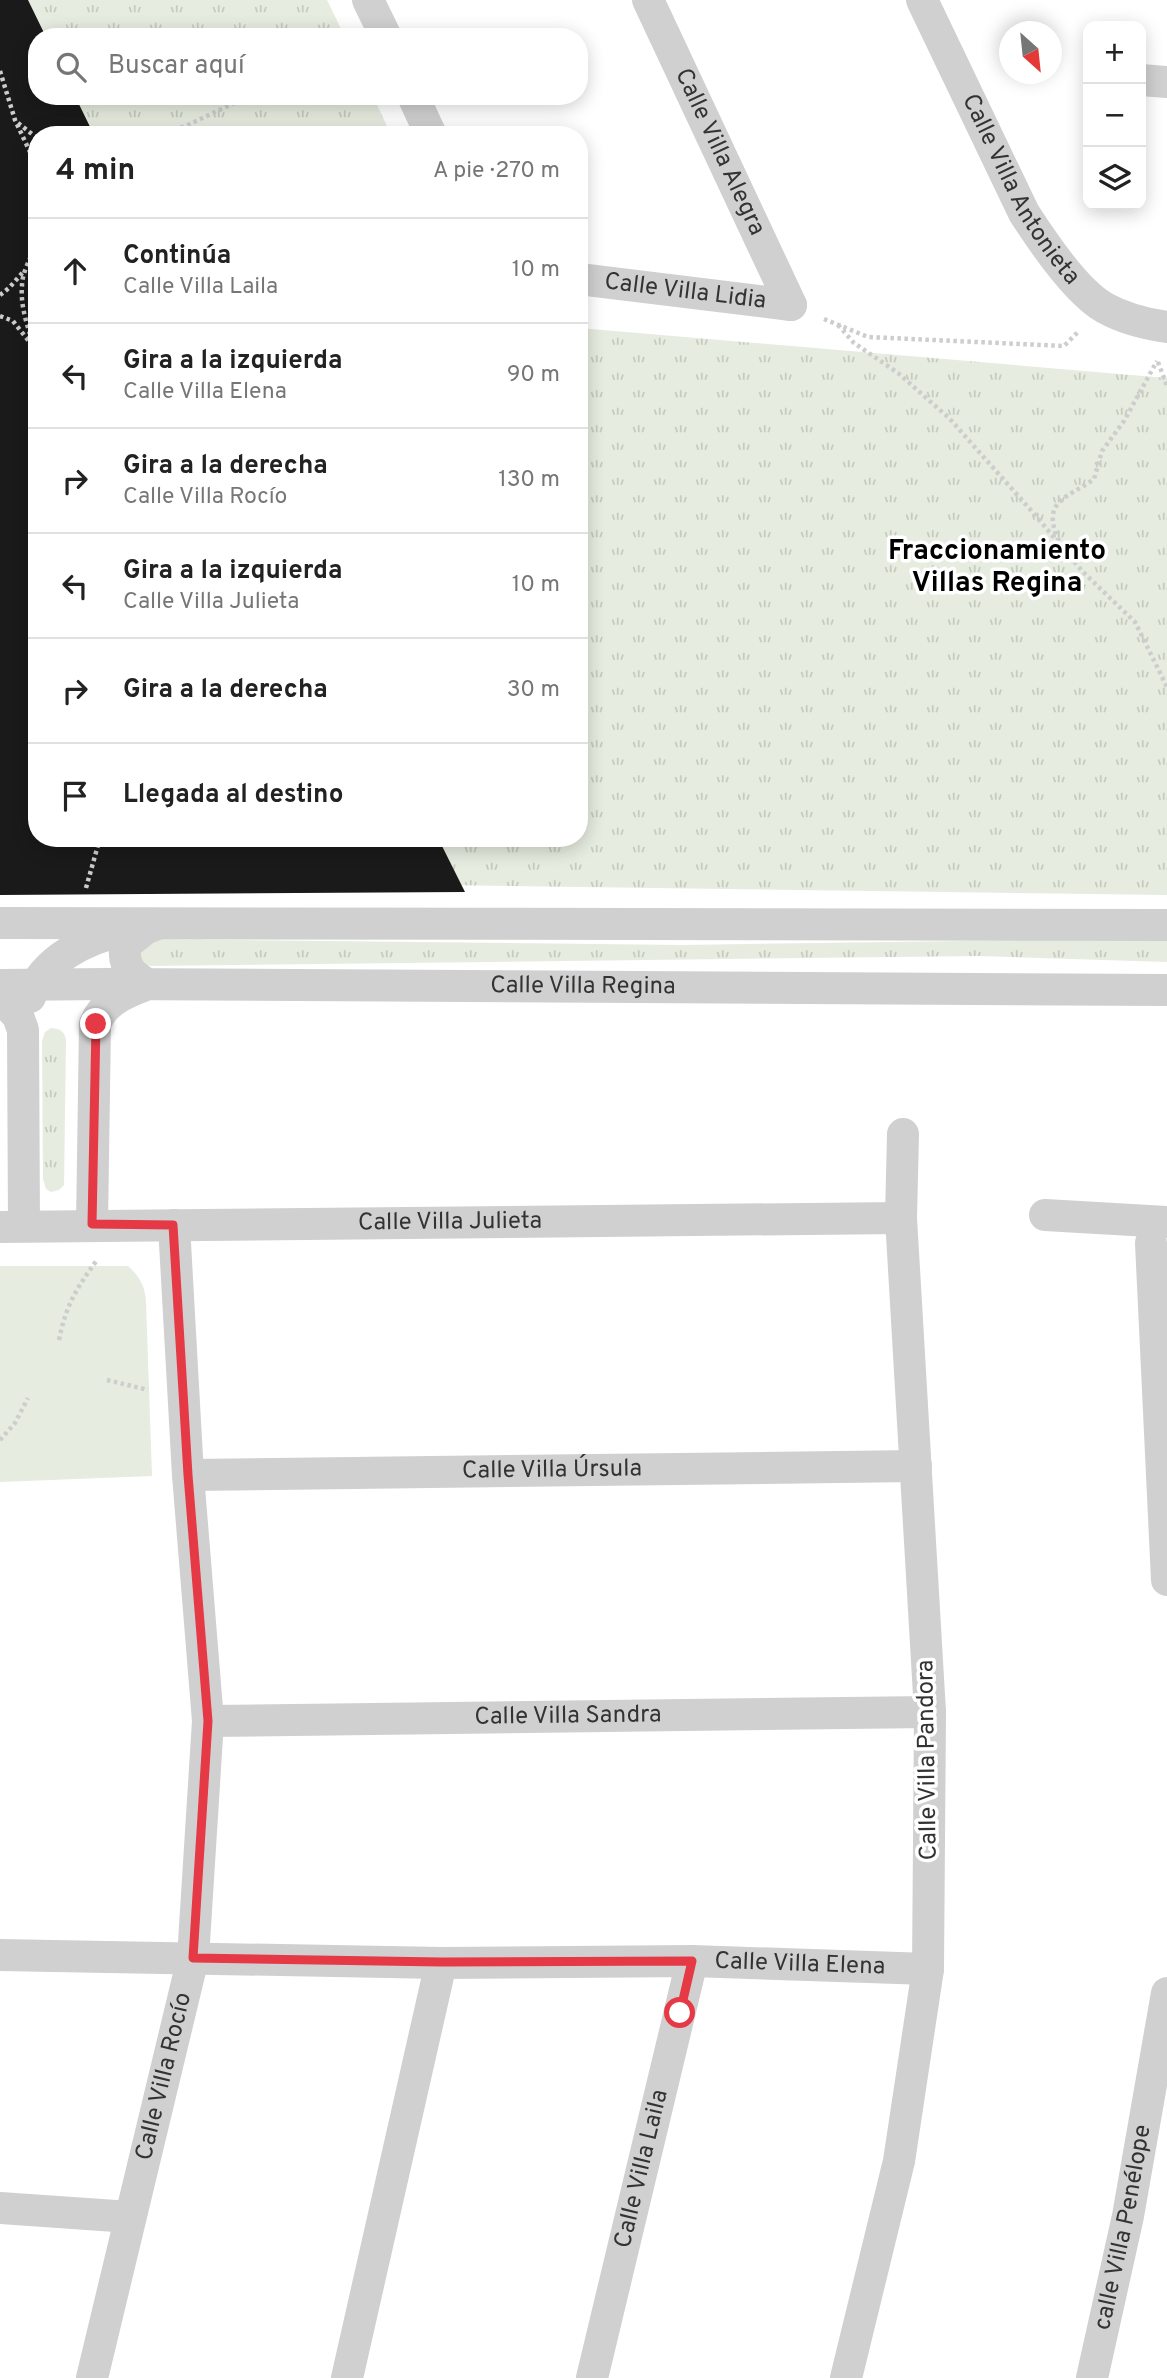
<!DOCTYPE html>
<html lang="es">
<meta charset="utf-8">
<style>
:root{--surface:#fff;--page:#f2f2f2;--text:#222;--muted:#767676;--line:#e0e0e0}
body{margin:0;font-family:Overpass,sans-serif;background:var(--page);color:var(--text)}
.controls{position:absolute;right:21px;top:21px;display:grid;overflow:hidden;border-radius:14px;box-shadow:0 4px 18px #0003}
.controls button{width:63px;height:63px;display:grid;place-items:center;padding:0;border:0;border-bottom:2px solid var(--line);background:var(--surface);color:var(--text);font:35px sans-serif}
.compass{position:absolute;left:999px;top:21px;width:63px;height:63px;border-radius:50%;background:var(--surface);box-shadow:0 4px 18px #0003;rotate:153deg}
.stop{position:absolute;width:21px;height:21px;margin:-16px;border:5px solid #e63946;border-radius:50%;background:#fff}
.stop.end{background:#e63946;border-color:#fff;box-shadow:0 2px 7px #0008}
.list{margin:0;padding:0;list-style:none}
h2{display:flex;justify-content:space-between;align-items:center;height:91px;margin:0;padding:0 28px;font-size:30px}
h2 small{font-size:23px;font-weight:400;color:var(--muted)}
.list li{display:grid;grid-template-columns:46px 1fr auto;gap:21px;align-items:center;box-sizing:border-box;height:105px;padding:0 28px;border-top:2px solid var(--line)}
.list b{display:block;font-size:26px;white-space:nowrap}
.list p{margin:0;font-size:23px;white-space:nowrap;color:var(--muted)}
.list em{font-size:23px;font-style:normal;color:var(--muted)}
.icon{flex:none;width:38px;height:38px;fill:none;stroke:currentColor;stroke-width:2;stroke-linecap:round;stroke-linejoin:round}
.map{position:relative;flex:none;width:1167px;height:2378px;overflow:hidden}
.search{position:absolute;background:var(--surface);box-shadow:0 4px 18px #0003;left:28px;top:28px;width:560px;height:77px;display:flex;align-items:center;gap:18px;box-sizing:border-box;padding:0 24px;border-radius:28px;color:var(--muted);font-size:26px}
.panel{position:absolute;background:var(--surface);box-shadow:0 4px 18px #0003;left:28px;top:126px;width:560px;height:721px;border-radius:28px}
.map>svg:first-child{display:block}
</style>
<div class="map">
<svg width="1167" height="2378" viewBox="0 0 1167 2378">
<defs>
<pattern id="grass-tufts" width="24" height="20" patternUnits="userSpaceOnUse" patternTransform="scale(1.75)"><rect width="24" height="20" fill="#e6ecdf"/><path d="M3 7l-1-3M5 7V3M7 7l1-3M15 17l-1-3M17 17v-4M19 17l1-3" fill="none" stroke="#c6cbc0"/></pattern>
</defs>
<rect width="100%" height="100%" fill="#fff"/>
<g fill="url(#grass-tufts)">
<polygon points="0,0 327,0 345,37 37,37 37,96 373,96 391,135 37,135 37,838 579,838 579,328 1167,378 1167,895 441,885 0,888"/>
<polygon points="147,939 683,945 1030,940 1167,941 1167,962 979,956 147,966 136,957"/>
<path d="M51,1028C61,1029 64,1031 66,1040L64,1185L59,1190L51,1192L46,1189L43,1179L42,1041L45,1032Z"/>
</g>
<path fill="#e6ecdf" d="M0,1266H128C140,1277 145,1286 146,1302L152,1476L0,1482Z"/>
<polygon fill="#1a1a1a" points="0,0 28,0 46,37 37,37 37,96 75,96 94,135 37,135 37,838 438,838 465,892 0,895"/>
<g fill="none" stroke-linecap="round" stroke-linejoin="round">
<g stroke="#cdcdcd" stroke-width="4.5" stroke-dasharray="3.5 3.5" stroke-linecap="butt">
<polyline points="0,71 15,120 37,167"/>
<polyline points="18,123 37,138"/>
<polyline points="161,135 190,124 249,96"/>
<path d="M37,244C31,257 22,272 22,286C20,307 29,333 37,352"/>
<polyline points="0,295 9,288 24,271"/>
<polyline points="0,316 13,321 32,345"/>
<polyline points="824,319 868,337 1064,346 1078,332"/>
<polyline points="838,325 854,343 898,373 949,418 1036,516 1082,571 1135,622 1167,687"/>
<polyline points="1158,362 1167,386"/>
<path d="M1059,541C1040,500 1068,498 1094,479L1102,451L1124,421L1157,361"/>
<polyline points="86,888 100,838"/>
<path d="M59,1340C66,1305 76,1289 97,1260"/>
<polyline points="107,1380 148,1390"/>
<polyline points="0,1440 15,1423 28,1398"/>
</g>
<g stroke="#d0d0d0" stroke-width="32">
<polyline points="368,0 386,37"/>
<path id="s1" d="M648,0L791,305"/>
<path id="s2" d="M922,0L1024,213C1042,241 1076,292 1105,308C1123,318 1146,324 1167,327"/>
<polyline points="1141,80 1167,82"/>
<polyline points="413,96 431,135"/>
<path id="s3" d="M579,279L791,305"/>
<polyline points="0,923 1167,925"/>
<path d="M147,984C130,974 123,966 125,945L145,929L155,925"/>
<path id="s4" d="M0,985L108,984L1167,990"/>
<polyline points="0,997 18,1016 23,1030 24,1226"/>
<path d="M30,997C44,959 86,939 124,930"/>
<polyline points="1045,1215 1167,1222"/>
<path d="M92,1225L95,1024C104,1002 122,994 143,986"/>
<path id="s5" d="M0,1227L901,1218"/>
<polyline points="1151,1243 1167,1580"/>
<path id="s6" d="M188,1475L916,1466"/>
<path id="s7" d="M208,1721L930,1712"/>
<path id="s8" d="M0,1955L441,1963L692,1961L928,1969"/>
<polyline points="0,2208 130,2217"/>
<path id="s9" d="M92,2378L193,1958L208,1721L188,1475L174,1225"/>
<polyline points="347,2378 441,1963"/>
<path id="s10" d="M592,2378L692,1961"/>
<polyline points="846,2378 899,2161 928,1969 930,1712 901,1218 903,1134"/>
<path id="s11" d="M1092,2378L1128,2216L1167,1993"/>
</g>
</g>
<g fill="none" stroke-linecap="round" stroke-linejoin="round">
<polyline stroke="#e63946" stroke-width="9" points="96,1024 92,1224 173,1225 188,1475 208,1721 193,1958 441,1962 692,1961 680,2013"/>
</g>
<g text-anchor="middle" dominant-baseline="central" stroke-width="7" stroke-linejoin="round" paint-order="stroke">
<g font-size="24" fill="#333" stroke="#fff">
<text stroke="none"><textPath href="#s1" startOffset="168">Calle Villa Alegra</textPath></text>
<text stroke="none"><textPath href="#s2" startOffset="214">Calle Villa Antonieta</textPath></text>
<text stroke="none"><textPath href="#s3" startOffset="107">Calle Villa Lidia</textPath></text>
<text stroke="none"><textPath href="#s4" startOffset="583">Calle Villa Regina</textPath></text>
<text stroke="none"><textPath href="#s5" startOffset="450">Calle Villa Julieta</textPath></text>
<text stroke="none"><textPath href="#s6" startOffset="364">Calle Villa Úrsula</textPath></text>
<text stroke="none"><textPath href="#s7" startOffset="360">Calle Villa Sandra</textPath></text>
<text transform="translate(928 1760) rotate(-91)">Calle Villa Pandora</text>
<text stroke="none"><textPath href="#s8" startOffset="800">Calle Villa Elena</textPath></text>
<text stroke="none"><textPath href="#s9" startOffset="310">Calle Villa Rocío</textPath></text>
<text stroke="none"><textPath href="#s10" startOffset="215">Calle Villa Laila</textPath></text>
<text stroke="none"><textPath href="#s11" startOffset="154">calle Villa Penélope</textPath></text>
</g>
<g font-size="28" font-weight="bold" fill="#000" stroke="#fff">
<text x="997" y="552">Fraccionamiento<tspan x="997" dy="32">Villas Regina</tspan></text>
</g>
</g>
</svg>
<div class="controls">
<button>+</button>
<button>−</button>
<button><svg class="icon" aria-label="layers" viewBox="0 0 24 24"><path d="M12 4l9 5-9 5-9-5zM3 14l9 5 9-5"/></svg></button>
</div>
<svg class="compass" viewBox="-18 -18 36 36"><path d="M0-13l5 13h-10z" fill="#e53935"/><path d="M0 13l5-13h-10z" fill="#767676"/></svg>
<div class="stop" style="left:680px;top:2013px"></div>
<div class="stop end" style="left:96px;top:1024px"></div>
<div class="search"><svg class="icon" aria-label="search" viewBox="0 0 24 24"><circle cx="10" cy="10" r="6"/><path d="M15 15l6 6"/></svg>Buscar aquí</div>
<section class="panel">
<h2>4 min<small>A pie · 270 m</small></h2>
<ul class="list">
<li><svg class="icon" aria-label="ahead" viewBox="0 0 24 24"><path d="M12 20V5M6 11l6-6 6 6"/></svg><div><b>Continúa</b><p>Calle Villa Laila</p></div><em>10 m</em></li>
<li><svg class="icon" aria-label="left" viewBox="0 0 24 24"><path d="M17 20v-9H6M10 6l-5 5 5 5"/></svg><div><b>Gira a la izquierda</b><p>Calle Villa Elena</p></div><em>90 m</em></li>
<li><svg class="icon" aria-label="right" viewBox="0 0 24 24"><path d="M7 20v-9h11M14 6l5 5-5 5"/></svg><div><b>Gira a la derecha</b><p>Calle Villa Rocío</p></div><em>130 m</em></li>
<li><svg class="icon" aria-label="left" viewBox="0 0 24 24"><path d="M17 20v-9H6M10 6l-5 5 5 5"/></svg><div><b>Gira a la izquierda</b><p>Calle Villa Julieta</p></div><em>10 m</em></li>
<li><svg class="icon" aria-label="right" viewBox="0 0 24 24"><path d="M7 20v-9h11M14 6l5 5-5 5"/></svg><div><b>Gira a la derecha</b></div><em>30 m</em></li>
<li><svg class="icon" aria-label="arrive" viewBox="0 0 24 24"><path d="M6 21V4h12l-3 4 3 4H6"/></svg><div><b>Llegada al destino</b></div></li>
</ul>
</section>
</div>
